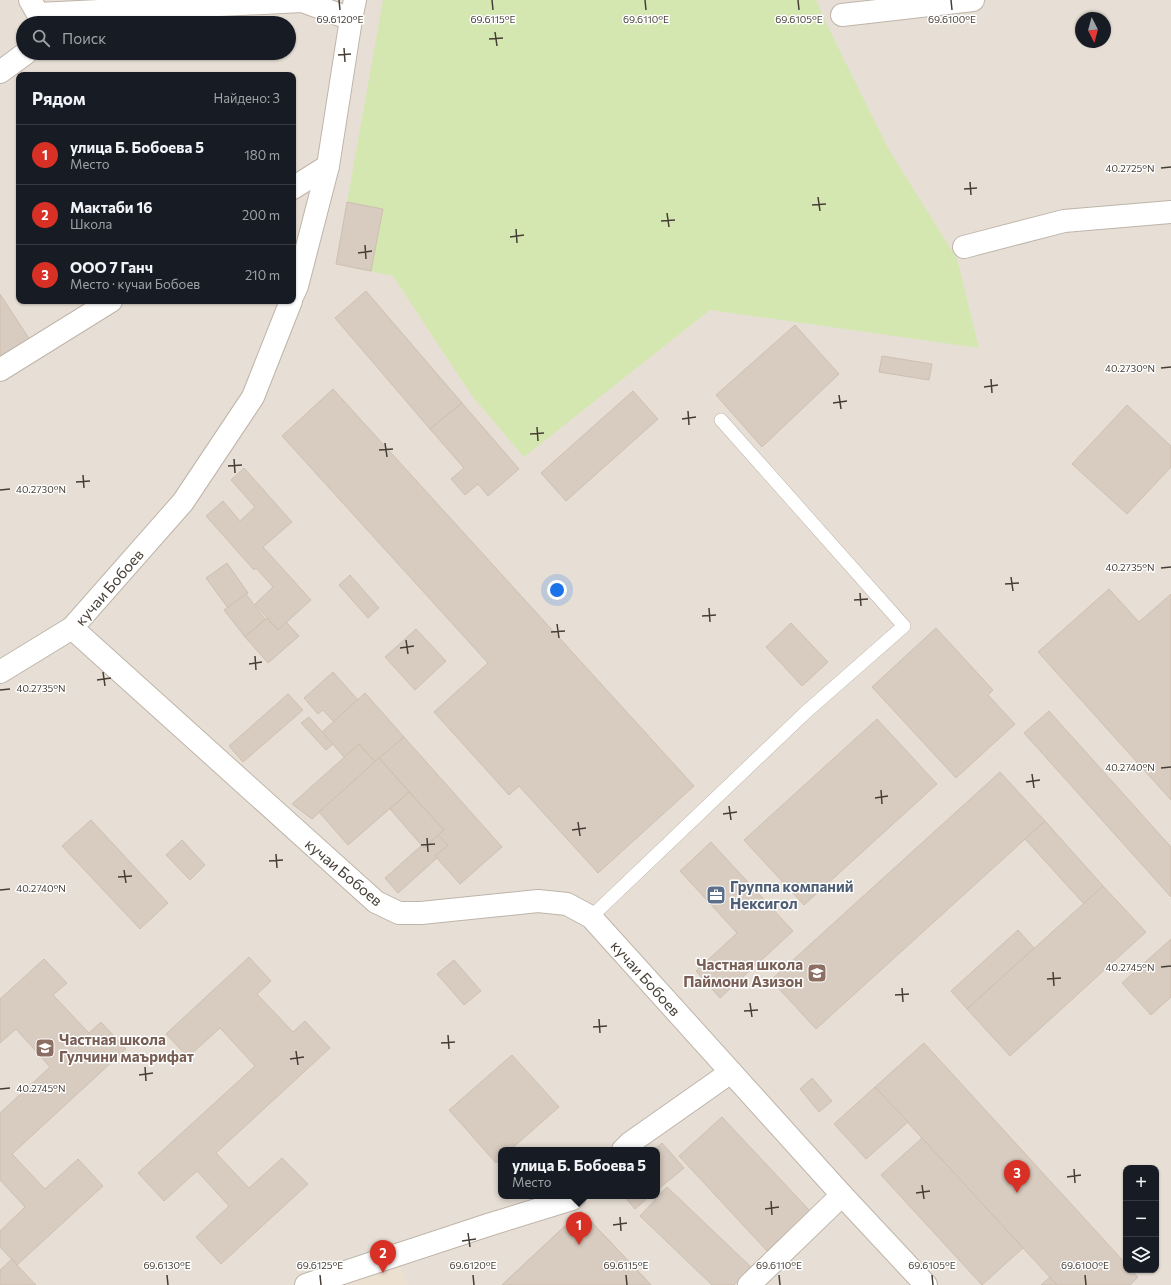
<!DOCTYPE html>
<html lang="ru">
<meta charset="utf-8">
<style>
:root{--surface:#171b24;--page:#242831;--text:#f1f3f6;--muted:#9ea1a6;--line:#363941;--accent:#d93025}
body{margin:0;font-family:Commissioner,sans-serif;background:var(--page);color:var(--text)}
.controls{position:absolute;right:12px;bottom:12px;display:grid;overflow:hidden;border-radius:8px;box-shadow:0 1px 3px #0004}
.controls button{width:36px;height:36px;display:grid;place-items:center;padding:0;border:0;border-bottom:1px solid var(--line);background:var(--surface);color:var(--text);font:20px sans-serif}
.compass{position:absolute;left:1075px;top:12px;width:36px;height:36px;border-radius:50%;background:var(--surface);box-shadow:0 1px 3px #0004;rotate:174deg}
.you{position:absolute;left:557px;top:590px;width:14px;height:14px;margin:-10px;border:3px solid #fff;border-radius:50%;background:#1a73e8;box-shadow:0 0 0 6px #1a73e833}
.badge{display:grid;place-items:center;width:26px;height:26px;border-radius:50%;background:var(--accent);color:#fff;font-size:13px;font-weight:700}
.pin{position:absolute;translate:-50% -33px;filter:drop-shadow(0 1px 2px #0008)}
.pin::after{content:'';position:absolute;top:21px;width:14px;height:12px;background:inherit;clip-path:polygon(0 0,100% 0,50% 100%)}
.popup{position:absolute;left:498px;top:1147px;width:162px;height:52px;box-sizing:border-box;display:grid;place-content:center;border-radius:8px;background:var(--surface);filter:drop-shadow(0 1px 3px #0005);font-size:13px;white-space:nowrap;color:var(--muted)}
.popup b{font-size:15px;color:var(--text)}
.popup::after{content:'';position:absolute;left:50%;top:100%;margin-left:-8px;border:8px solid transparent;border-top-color:var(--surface)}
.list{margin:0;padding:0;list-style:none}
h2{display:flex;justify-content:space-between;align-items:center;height:52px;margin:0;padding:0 16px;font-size:17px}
h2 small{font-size:13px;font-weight:400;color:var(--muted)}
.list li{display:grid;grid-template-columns:26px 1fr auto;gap:12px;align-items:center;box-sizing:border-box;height:60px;padding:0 16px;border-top:1px solid var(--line)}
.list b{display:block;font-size:15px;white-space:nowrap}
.list p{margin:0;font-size:13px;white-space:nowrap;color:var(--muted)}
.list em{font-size:13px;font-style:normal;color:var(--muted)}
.icon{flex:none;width:22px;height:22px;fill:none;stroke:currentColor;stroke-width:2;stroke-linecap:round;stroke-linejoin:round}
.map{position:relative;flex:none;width:1171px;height:1285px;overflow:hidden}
.search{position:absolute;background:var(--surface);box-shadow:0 1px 3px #0004;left:16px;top:16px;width:280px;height:44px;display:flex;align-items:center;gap:10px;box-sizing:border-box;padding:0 14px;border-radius:22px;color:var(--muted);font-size:15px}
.panel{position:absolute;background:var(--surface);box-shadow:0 1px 3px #0004;left:16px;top:72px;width:280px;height:232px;border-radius:8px}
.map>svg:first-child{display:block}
</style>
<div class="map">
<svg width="1171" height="1285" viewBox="0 0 1171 1285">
<rect width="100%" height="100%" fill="#f3eee7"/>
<path fill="#e7dfd5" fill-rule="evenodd" d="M0,0H1171V1285H0ZM1081,18H1105V42H1081ZM23,23H289V53H23ZM19,75H293V301H19ZM501,1150H657V1196H501ZM1126,1168H1156V1270H1126Z"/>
<polygon fill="#ece1d1" points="398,1262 409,1285 329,1285"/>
<polygon fill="#d5e7b0" points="383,0 816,0 832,35 889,150 957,259 979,348 710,310 524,457 472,396 393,276 336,264"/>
<g fill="#d8cbbf" stroke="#cfbfb0">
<polygon points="347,202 383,209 371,271 336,264"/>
<polygon points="366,291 462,403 430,429 335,318"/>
<polygon points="0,294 30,340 0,359"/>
<polygon points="795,325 839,374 762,447 716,395"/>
<polygon points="882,356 932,364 929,380 879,372"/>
<polygon points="333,389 694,786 598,873 519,786 509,795 434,712 488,663 282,436"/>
<polygon points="633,391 658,419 566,501 541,473"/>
<polygon points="462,403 519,469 488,496 478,484 465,495 451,479 464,468 430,429"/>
<polygon points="1127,405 1171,446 1171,467 1127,514 1072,464"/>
<polygon points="244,468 292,522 263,547 311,600 278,630 255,604 273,587 256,568 254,570 206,516 223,501 240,521 255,507 231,480"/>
<polygon points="227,563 248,593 228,608 206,578"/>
<polygon points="350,575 379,608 368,618 339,585"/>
<polygon points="1109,589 1139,622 1171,594 1171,800 1038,652"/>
<polygon points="246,594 265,619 245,637 224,610"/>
<polygon points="267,618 278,630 286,622 299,636 268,663 245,637"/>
<polygon points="791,623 828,662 802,686 766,647"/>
<polygon points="936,628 993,690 988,695 1015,724 956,778 872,687"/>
<polygon points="416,629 446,661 415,690 385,657"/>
<polygon points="333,672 358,700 334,722 323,710 318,714 304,698"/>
<polygon points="365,693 404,737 375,762 359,744 345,758 322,732"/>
<polygon points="288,694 303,710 243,762 229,746"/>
<polygon points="1049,711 1171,847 1171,897 1024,733"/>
<polygon points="309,717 333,744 326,750 301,723"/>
<polygon points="877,719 937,784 804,905 744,840"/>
<polygon points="404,737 502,847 460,884 435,856 448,845 438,835 444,830 379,758"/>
<polygon points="359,744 375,762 312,819 292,804"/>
<polygon points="379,758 409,792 348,845 319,812"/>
<polygon points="1000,772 1045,821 816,1029 771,980"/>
<polygon points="409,792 444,830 424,848 390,809"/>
<polygon points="91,820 168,903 140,929 62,846"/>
<polygon points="1045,821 1103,886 1084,904 1025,839"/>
<polygon points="438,835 448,845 435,856 437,858 398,893 385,878 422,845 424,848"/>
<polygon points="182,840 205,865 190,880 166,855"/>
<polygon points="711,842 793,931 720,998 696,971 737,933 680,871"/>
<polygon points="1103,886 1146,932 1010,1056 967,1009"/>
<polygon points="1018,930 1034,948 967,1009 951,991"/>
<polygon points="1171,939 1171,997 1151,1015 1122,983"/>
<polygon points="249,957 271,981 257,994 293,1032 305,1021 330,1048 216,1153 249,1188 282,1158 308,1184 221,1264 196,1237 229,1206 197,1171 164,1201 138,1173 255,1066 220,1028 188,1057 166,1034"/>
<polygon points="44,959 67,983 53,995 89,1033 101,1022 126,1049 12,1154 45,1189 78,1159 103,1186 17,1265 0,1247 0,1231 25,1207 0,1180 0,1113 50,1067 16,1029 0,1043 0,999"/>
<polygon points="454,960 481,991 464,1005 437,974"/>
<polygon points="924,1043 1126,1264 1126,1270 1131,1270 1138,1277 1130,1285 1057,1285 875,1087"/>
<polygon points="512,1055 559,1107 510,1150 501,1150 501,1158 496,1163 449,1110"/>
<polygon points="812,1078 832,1101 819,1112 800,1089"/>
<polygon points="875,1087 908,1122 866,1159 834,1124"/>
<polygon points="722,1117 810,1211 767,1251 679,1156"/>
<polygon points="922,1138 1023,1248 982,1285 881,1175"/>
<polygon points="662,1143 684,1168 657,1190 657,1150 654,1150"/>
<polygon points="667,1187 751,1267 734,1285 712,1285 640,1216"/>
<polygon points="624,1196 650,1196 635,1209"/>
<polygon points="581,1211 651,1285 577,1285 572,1280 567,1285 502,1285"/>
<polygon points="581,1211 651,1285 502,1285"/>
<polygon points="12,1259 17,1265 36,1285 0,1285 0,1270"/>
<polygon points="1050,1277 1057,1285 1041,1285"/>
</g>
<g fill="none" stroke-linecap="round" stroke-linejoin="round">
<g stroke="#beb4a9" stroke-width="14">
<polyline id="lane" points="591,917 806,712 904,626 721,420"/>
</g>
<g stroke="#beb4a9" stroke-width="24">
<g id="street">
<polyline points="30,0 38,14 302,1 351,19"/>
<polyline points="842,15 973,0"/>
<polyline points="0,72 26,53"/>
<polyline points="293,188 328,166"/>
<polyline points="964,247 1064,221 1171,212"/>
<polyline points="293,295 297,286 328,166 351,19 355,0"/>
<polyline points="291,301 253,397 183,502 72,628 376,902 399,913 421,913 538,901 567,904 591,917 842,1195 926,1285"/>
<polyline points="0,370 111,301"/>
<polyline points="0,672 72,628"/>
<polyline points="623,1150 630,1143 731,1072"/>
<polyline points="306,1285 488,1225 572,1199 575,1196"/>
<polyline points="749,1285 842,1195"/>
</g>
</g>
<use href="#lane" stroke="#fff" stroke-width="13"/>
<use href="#street" stroke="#fff" stroke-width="22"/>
</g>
<path fill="none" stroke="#463e36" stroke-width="1.5" d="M339,0L340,10M492,0L493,10M645,0L646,10M798,0L799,10M951,0L952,10M495,32L497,46M489,39L503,38M344,48L345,62M338,55L351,54M1161,168L1171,167M970,182L971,195M964,189L977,188M818,197L820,211M812,205L826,204M667,213L669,227M661,221L675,220M516,229L517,243M510,237L524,235M365,245L366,259M358,253L372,251M1161,368L1171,367M991,379L992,393M984,387L998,385M839,395L841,409M833,403L847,401M688,411L689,425M682,419L696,417M537,427L538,441M530,434L544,433M385,443L387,457M379,450L393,449M234,459L235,473M228,466L242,465M83,475L84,488M76,482L90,481M0,490L10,489M1161,568L1171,567M1011,577L1013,591M1005,584L1019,583M860,593L861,606M854,600L868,599M709,608L710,622M702,616L716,615M557,624L559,638M551,632L565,631M406,640L408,654M400,648L414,646M255,656L256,670M249,664L262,662M103,672L105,686M97,680L111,678M0,690L10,689M1161,768L1171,767M1032,774L1034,788M1026,782L1040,780M881,790L882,804M875,798L888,796M729,806L731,820M723,814L737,812M578,822L580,836M572,830L586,828M427,838L428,852M421,845L435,844M276,854L277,868M269,861L283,860M124,870L126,883M118,877L132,876M0,890L10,889M1161,967L1171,966M1053,972L1054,986M1047,979L1061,978M902,988L903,1002M895,995L909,994M750,1003L752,1017M744,1011L758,1010M599,1019L600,1033M593,1027L607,1026M448,1035L449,1049M441,1043L455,1042M296,1051L298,1065M290,1059L304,1057M145,1067L146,1081M139,1075L153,1073M0,1089L10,1088M1074,1169L1075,1183M1067,1177L1081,1175M922,1185L924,1199M916,1193L930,1191M771,1201L772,1215M765,1209L779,1207M620,1217L621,1231M613,1225L627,1223M468,1233L470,1247M462,1241L476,1239M167,1275L168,1285M320,1275L321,1285M473,1275L474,1285M626,1275L627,1285M779,1275L780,1285M932,1275L933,1285M1085,1275L1086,1285"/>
<defs>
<g id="office-square" transform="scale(1)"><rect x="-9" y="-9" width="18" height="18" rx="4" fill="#5c6f8a" stroke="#fff"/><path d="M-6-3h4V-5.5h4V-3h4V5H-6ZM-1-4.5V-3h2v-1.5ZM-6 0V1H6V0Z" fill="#fff"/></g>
<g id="school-square" transform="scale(1)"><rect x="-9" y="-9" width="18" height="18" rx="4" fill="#8d6e63" stroke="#fff"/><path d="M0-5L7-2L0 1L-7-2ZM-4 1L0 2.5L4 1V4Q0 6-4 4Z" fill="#fff"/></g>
</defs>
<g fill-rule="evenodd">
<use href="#office-square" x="716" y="895"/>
<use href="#school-square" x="817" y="973"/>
<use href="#school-square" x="45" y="1048"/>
</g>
<g text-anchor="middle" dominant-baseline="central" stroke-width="3" stroke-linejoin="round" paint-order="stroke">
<g font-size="15" fill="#463e36" stroke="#fff">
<text transform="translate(109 587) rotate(-49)">кучаи Бобоев</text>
<text transform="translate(344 872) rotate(40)">кучаи Бобоев</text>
<text transform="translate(646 978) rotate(48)">кучаи Бобоев</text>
</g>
<g font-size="15" font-weight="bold" fill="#4e5e75" stroke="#fff" text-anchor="start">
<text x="730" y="886">Группа компаний<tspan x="730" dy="17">Нексигол</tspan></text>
</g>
<g font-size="15" font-weight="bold" fill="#785e54" stroke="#fff" text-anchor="end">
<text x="803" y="964">Частная школа<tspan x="803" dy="17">Паймони Азизон</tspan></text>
<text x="59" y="1039" text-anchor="start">Частная школа<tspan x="59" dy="17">Гулчини маърифат</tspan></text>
</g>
</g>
<g font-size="10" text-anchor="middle" fill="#463e36" stroke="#fff" stroke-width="3" stroke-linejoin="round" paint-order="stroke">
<text x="340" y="23">69.6120°E</text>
<text x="493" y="23">69.6115°E</text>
<text x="646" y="23">69.6110°E</text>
<text x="799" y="23">69.6105°E</text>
<text x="952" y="23">69.6100°E</text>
<text x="1130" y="172">40.2725°N</text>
<text x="1130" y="372">40.2730°N</text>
<text x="41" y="493">40.2730°N</text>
<text x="1130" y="571">40.2735°N</text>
<text x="41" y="692">40.2735°N</text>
<text x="1130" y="771">40.2740°N</text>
<text x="41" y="892">40.2740°N</text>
<text x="1130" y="971">40.2745°N</text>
<text x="41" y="1092">40.2745°N</text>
<text x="167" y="1269">69.6130°E</text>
<text x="320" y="1269">69.6125°E</text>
<text x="473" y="1269">69.6120°E</text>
<text x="626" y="1269">69.6115°E</text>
<text x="779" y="1269">69.6110°E</text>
<text x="932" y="1269">69.6105°E</text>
<text x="1085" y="1269">69.6100°E</text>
</g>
</svg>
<div class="controls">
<button>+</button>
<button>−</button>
<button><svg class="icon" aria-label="layers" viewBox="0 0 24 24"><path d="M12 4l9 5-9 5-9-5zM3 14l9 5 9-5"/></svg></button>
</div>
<svg class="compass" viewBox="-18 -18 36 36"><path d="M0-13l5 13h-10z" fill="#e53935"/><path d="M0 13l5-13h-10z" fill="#9ea1a6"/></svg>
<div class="you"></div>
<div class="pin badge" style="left:579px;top:1245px">1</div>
<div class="popup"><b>улица Б. Бобоева 5</b>Место</div>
<div class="pin badge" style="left:383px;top:1273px">2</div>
<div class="pin badge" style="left:1017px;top:1193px">3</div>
<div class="search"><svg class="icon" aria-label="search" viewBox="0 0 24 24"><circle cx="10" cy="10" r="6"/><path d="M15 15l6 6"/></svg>Поиск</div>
<section class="panel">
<h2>Рядом<small>Найдено: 3</small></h2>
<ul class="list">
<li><span class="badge">1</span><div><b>улица Б. Бобоева 5</b><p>Место</p></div><em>180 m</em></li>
<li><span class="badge">2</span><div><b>Мактаби 16</b><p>Школа</p></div><em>200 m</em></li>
<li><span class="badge">3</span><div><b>ООО 7 Ганч</b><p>Место · кучаи Бобоев</p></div><em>210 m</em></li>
</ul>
</section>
</div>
